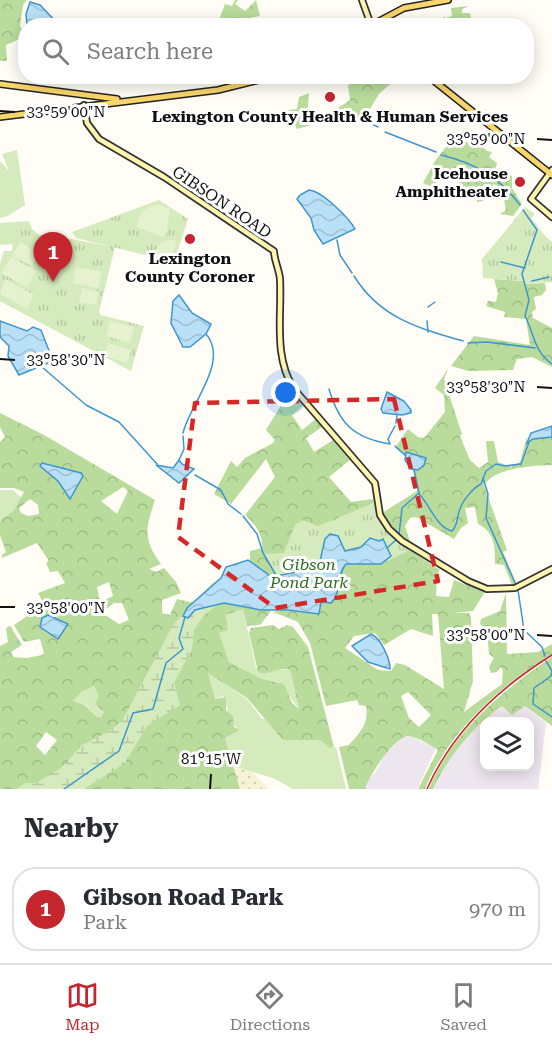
<!DOCTYPE html>
<meta charset="utf-8">
<style>
:root{--surface:#fff;--page:#f7f7f7;--text:#2b2b33;--muted:#7c7c81;--line:#e1e1e2;--accent:#c4262e}
body{margin:0;font-family:"Roboto Serif",serif;background:var(--page);color:var(--text)}
.controls{position:absolute;right:18px;bottom:18px;display:grid;overflow:hidden;border-radius:12px;box-shadow:0 3px 15px #0003}
.controls button{width:54px;height:54px;display:grid;place-items:center;padding:0;border:0;border-bottom:2px solid var(--line);background:var(--surface);color:var(--text);font:30px sans-serif}
.you{position:absolute;left:286px;top:393px;width:21px;height:21px;margin:-15px;border:4px solid #fff;border-radius:50%;background:#1a73e8;box-shadow:0 0 0 9px #1a73e833}
.badge{display:grid;place-items:center;width:39px;height:39px;border-radius:50%;background:var(--accent);color:#fff;font-size:20px;font-weight:700}
.pin{position:absolute;translate:-50% -50px;filter:drop-shadow(0 2px 3px #0008)}
.pin::after{content:'';position:absolute;top:32px;width:21px;height:18px;background:inherit;clip-path:polygon(0 0,100% 0,50% 100%)}
.list{margin:0;padding:0;list-style:none}
h2{display:flex;justify-content:space-between;align-items:center;height:78px;margin:0;padding:0 24px;font-size:26px}
h2 small{font-size:20px;font-weight:400;color:var(--muted)}
.list li{display:grid;grid-template-columns:39px 1fr auto;gap:18px;align-items:center;box-sizing:border-box;height:84px;margin:0 12px 12px;padding:0 12px;border:2px solid var(--line);border-radius:24px}
.list b{display:block;font-size:22px;white-space:nowrap}
.list p{margin:0;font-size:20px;white-space:nowrap;color:var(--muted)}
.list em{font-size:20px;font-style:normal;color:var(--muted)}
.icon{flex:none;width:33px;height:33px;fill:none;stroke:currentColor;stroke-width:2;stroke-linecap:round;stroke-linejoin:round}
.map{position:relative;flex:none;width:552px;height:789px;overflow:hidden}
.search{position:absolute;background:var(--surface);box-shadow:0 3px 15px #0003;left:18px;right:18px;top:18px;height:66px;display:flex;align-items:center;gap:15px;box-sizing:border-box;padding:0 21px;border-radius:24px;color:var(--muted);font-size:22px}
.sheet{height:174px;background:var(--surface)}
nav{display:flex;justify-content:space-around;align-items:center;box-sizing:border-box;height:84px;border-top:2px solid var(--line);background:var(--surface);font-size:16px;color:var(--muted)}
nav a{display:grid;justify-items:center;gap:3px}
nav .on{color:var(--accent)}
.map>svg:first-child{display:block}
</style>
<div class="map">
<svg width="552" height="789" viewBox="0 0 552 789">
<defs>
<pattern id="farmland-dots" width="8" height="8" patternUnits="userSpaceOnUse" patternTransform="scale(1.5)"><rect width="8" height="8" fill="#f6f3d4"/><path d="M2 2h.1M6 6h.1" fill="none" stroke="#d2cfb5" stroke-width="1.8" stroke-linecap="round"/></pattern>
<pattern id="forest-crowns" width="20" height="18" patternUnits="userSpaceOnUse" patternTransform="scale(1.5)"><rect width="20" height="18" fill="#b9dc9c"/><path d="M2 6a3 3 0 1 1 6 0M12 15a3 3 0 1 1 6 0" fill="none" stroke="#9ebc85"/></pattern>
<pattern id="wetland-marsh" width="20" height="14" patternUnits="userSpaceOnUse" patternTransform="scale(1.5)"><rect width="20" height="14" fill="#d5ebbd"/><path d="M1 5h8M5 5V1M11 12h8M15 12V8" fill="none" stroke="#b6c8a1"/></pattern>
<pattern id="park-tufts" width="24" height="20" patternUnits="userSpaceOnUse" patternTransform="scale(1.5)"><rect width="24" height="20" fill="#d5ebbd"/><path d="M3 7l-1-3M5 7V3M7 7l1-3M15 17l-1-3M17 17v-4M19 17l1-3" fill="none" stroke="#b6c8a1"/></pattern>
<pattern id="water-waves" width="16" height="10" patternUnits="userSpaceOnUse" patternTransform="scale(1.5)"><rect width="16" height="10" fill="#b9e0f7"/><path d="M0 5q4-4 8 0t8 0" fill="none" stroke="#9ebfd3"/></pattern>
</defs>
<rect width="100%" height="100%" fill="#fffdf5"/>
<g fill="#eee6ef" fill-rule="evenodd">
<path d="M502,705L525,706L546,723L538,789H433L452,756L469,733ZM484,722H530V766H484Z"/>
<polygon points="410,736 436,748 417,789 365,789 367,780 375,773 385,754 402,737"/>
</g>
<polygon fill="url(#farmland-dots)" points="233,766 252,772 269,789 240,789"/>
<g fill="#d5ebbd">
<polygon points="17,150 25,205 8,216 0,218 0,161 9,171 2,154"/>
<polygon points="0,490 13,490 23,499 6,519 0,521"/>
<polygon points="243,609 256,668 290,670 299,709 279,682 260,678 229,662 219,633 228,630 226,615"/>
<path d="M209,673L247,699L262,719H265L285,740H320L332,748L336,747L346,789H293L273,778L233,766L225,738L240,730C227,722 229,707 223,696L215,699L207,674Z"/>
<polygon points="94,686 99,696 97,701 104,712 101,717 97,717 86,705 73,701 80,693"/>
</g>
<g fill="url(#forest-crowns)" fill-rule="evenodd">
<polygon points="0,0 27,0 23,5 20,26 25,33 22,38 6,45 7,61 0,61"/>
<polygon points="235,0 238,0 235,4 245,11 256,0 260,16 217,25 225,4 232,6"/>
<polygon points="469,6 462,9 462,13 470,13 471,18 459,20 458,25 451,24 452,20 430,24 428,22 443,19 444,16 445,18 452,16 451,8"/>
<path d="M355,77H372L377,81L381,77H398L379,94L365,117L351,122L333,116L326,121L297,129L296,126L286,125L289,110L297,109L299,97L309,93L307,117C323,115 337,110 350,100L348,86Z"/>
<polygon points="457,133 465,137 464,140 471,145 481,134 485,138 480,144 487,151 492,152 489,157 497,163 495,170 499,173 506,172 512,176 512,188 522,204 513,216 500,214 506,210 502,188 494,184 483,201 477,202 477,193 464,188 458,190 457,184 462,181 464,174 440,168 436,177 437,189 423,183 435,161"/>
<polygon points="494,279 524,281 525,284 545,283 546,290 542,295 534,297 536,309 532,312 533,318 552,328 552,367 532,357 517,359 513,370 469,371 451,366 474,336 530,345 526,319 504,317 505,312 486,306 488,301 496,302 498,293"/>
<path d="M448,369L444,379L462,434L460,436L470,460L479,468L488,462L486,441H494L498,462L511,467L520,462L527,436V442L533,439L552,437V465C532,466 496,467 484,485L507,550L503,552L517,585H512L504,565L495,564C495,546 495,533 478,524L475,507L465,508L468,523L461,528L454,539L416,517L410,518L405,526L410,542L395,530L382,513L417,491L418,484L413,470L423,466L406,452L405,456L395,448L408,429L418,437L424,438L445,412L444,395L435,388Z"/>
<path d="M291,389L304,405L292,415L302,430L316,419L322,427L306,438L314,452L333,440L350,460L329,477L351,502L373,499L374,503L348,515L272,577L250,561V551L262,548C263,534 255,524 245,515L275,477L266,459L231,504L214,494L231,461L237,467L245,458L273,443L275,440L266,430Z"/>
<path d="M0,413L44,435L155,500C146,528 142,538 161,564L149,569L156,572L164,568L176,582L181,593L162,600V613L170,615L177,599L194,603L187,608L189,618L218,603H233L271,611L260,625L247,626L243,609L226,615L228,630L219,633L229,662L260,678L284,684L292,703L299,709L290,670C278,666 268,677 258,672L249,633L251,628L273,625L279,629L287,625L293,627L308,647L334,747L330,748L320,740H283L247,698L208,673L215,699L226,697V710L233,716L234,727L240,730L225,738L240,789H0V646L8,642L6,628L10,626L22,645L11,652L13,657L27,658L42,655L44,653L40,639L24,642L14,625L33,612L31,608L43,602L38,593L65,583L58,571L50,572L46,563L49,561L37,543L2,558V555L6,552L0,535V521L14,510L24,492L14,488H0V442L5,437L0,427ZM46,463L83,476L70,499L58,481L42,468ZM123,487L128,491L117,514L101,501ZM30,499L38,505L39,514L28,516L21,513L19,508ZM109,582L113,596L100,602L97,587ZM114,603H122L129,620L119,624L105,615L106,609ZM48,615L68,624L58,639L40,627L42,618ZM94,686L99,696L95,704L104,712L101,717H97L85,705L73,701L80,693ZM46,732L57,740L45,755L36,746Z"/>
<path d="M409,550L440,570L437,574L436,596L449,597L454,580L485,592L473,611L453,613H469L471,617L473,681L464,712L502,684L503,670L500,667L497,672L491,673L489,667L494,658L489,654L487,631L480,624L481,619L500,611L506,593L507,654L538,652L552,644V654C500,686 448,732 425,789H418L438,750C430,745 418,737 408,736C395,736 368,777 365,789H349L339,747L349,745C360,732 369,724 366,706L359,705L357,700L326,706L310,643L298,622L273,612L283,610L319,614L321,602L334,600L341,586L340,573L346,564H381ZM432,614H438L444,689L405,665L396,663L391,671L378,670L345,648L354,636L375,633L384,645L411,629L433,636ZM408,692L431,715L419,727L409,718L401,696Z"/>
<path d="M552,657V726L525,706L512,715L502,706C471,728 450,755 433,789H429C451,733 504,689 552,657Z"/>
</g>
<polygon fill="url(#wetland-marsh)" points="221,578 216,601 220,603 204,615 194,630 192,649 174,683 180,705 147,726 125,763 84,789 17,789 25,783 36,783 61,768 82,745 108,732 122,721 173,625 211,584"/>
<g fill="url(#park-tufts)">
<polygon points="159,200 188,219 174,262 76,238 72,232"/>
<path d="M525,207L535,214L531,218C540,228 542,234 552,242V282L525,284L524,281L483,278L482,259Z"/>
<polygon points="29,221 32,229 42,237 71,239 115,247 99,312 101,315 144,326 131,371 0,301 0,264 4,251 12,251 13,244 0,245 0,223"/>
<polygon points="374,503 391,534 409,550 381,564 346,564 340,573 341,580 331,603 321,602 319,614 288,610 276,575 265,554 284,553 295,525 302,520 318,526"/>
</g>
<g fill="#e6f2cf">
<path d="M160,205L170,209L166,235L163,237L137,227C139,213 144,206 160,205Z"/>
<polygon points="169,240 176,241 172,258 155,253 159,244"/>
<polygon points="20,242 39,253 32,266 12,256"/>
<polygon points="11,257 36,271 27,287 1,273"/>
<polygon points="76,267 102,272 98,288 73,283"/>
<polygon points="5,279 34,295 27,309 0,294"/>
<polygon points="82,288 99,292 96,305 79,302"/>
<polygon points="110,321 134,327 130,343 106,336"/>
<polygon points="108,343 131,350 127,363 104,356"/>
</g>
<g fill="url(#water-waves)" stroke="#3f96cf" stroke-width="1.5">
<polygon points="30,2 40,5 59,25 27,25 26,14"/>
<path d="M309,190C322,191 349,218 355,229L323,244L314,230L311,218L297,199L300,195Z"/>
<polygon points="179,295 192,313 211,324 206,334 190,347 183,347 171,323 173,301"/>
<polygon points="0,321 27,331 33,327 41,330 53,361 19,375 8,356 9,346 0,337"/>
<polygon points="387,392 404,401 411,410 411,413 402,415 383,413 381,409"/>
<polygon points="552,426 552,437 533,439 527,443 531,433"/>
<polygon points="406,452 426,458 424,465 418,470 411,469 405,460"/>
<polygon points="179,460 182,464 194,469 179,483 156,465 173,468"/>
<polygon points="42,463 81,473 83,476 70,499 58,481 40,466"/>
<path d="M330,534L338,536L345,551L361,547L370,538L379,541L383,539L391,556L381,564H346C336,575 343,590 331,603L321,602L319,614L288,610H261L224,603L195,610L188,618L183,616L187,608L221,578L226,567L248,560L272,577L310,569L320,561L325,539Z"/>
<polygon points="48,615 68,624 58,639 40,627 42,618"/>
<path d="M371,634C381,638 390,659 390,669L368,662L352,646Z"/>
</g>
<g fill="none" stroke-linecap="round" stroke-linejoin="round">
<g stroke="#3f96cf" stroke-width="1.5">
<polyline points="367,121 378,127"/>
<polyline points="385,132 436,152"/>
<path d="M441,155C475,163 499,177 520,205"/>
<path d="M523,210L537,230L522,274L529,300L525,316C534,333 534,352 552,364"/>
<polyline points="337,240 340,255 352,273"/>
<polyline points="501,262 525,268"/>
<path d="M354,276C380,318 418,328 463,341"/>
<polyline points="532,281 549,277"/>
<polyline points="428,307 435,302"/>
<polyline points="427,321 428,332"/>
<polyline points="468,343 487,342 535,348"/>
<polyline points="42,367 86,405 119,422 157,464"/>
<path d="M329,389C339,423 353,438 390,444L388,439L395,426"/>
<polyline points="396,423 397,415"/>
<path d="M183,433C189,405 230,362 206,334"/>
<polyline points="395,446 405,455"/>
<polyline points="179,460 184,449 183,436"/>
<polyline points="414,470 419,493"/>
<polyline points="195,475 221,490 228,504 241,514"/>
<polyline points="483,478 488,494 486,518 516,585"/>
<path d="M419,494C430,505 437,528 452,531C459,524 456,517 460,509C463,500 473,488 481,484L486,471L496,464L505,466L521,464L529,442"/>
<polyline points="243,516 257,534 263,553 276,575"/>
<polyline points="399,535 402,508 419,493"/>
<polyline points="387,548 397,539"/>
<polyline points="518,590 524,630 542,647 545,656"/>
<polyline points="546,661 552,671 551,676 534,688 533,704 552,717"/>
<polyline points="64,789 119,751 133,713 153,709 166,663 183,649 179,638 185,617"/>
</g>
<g stroke="#333" stroke-width="8">
<g id="secondary">
<polyline points="362,0 371,25"/>
<path d="M84,105L87,123L99,139L164,177L274,251C274,260 279,269 280,279C282,315 273,357 294,389L375,483L380,515L389,529L402,541L468,581L487,589L515,588L552,569"/>
<polyline points="552,170 531,199 552,217"/>
</g>
</g>
<g stroke="#222" stroke-width="8">
<g id="primary">
<polyline points="370,26 404,8 448,0"/>
<polyline points="428,76 552,175"/>
<polyline points="0,84 117,99"/>
<polyline points="0,117 218,90 275,76"/>
</g>
</g>
<use href="#secondary" stroke="#fff6b0" stroke-width="4.5"/>
<use href="#primary" stroke="#f9d66b" stroke-width="5"/>
<path stroke="#c4262e" stroke-width="1.5" d="M427,789C452,732 499,688 552,655"/>
</g>
<path fill="none" stroke="#d62828" stroke-width="4.5" stroke-dasharray="12 8" stroke-linejoin="round" d="M394,399L438,581L275,608L178,537L195,403Z"/>
<path fill="none" stroke="#111" stroke-width="2" d="M0,111L15,112M537,139L552,140M0,359L15,360M537,387L552,388M0,607H15M537,635L552,636M210,789L211,774"/>
<g fill="#c4262e" stroke="#fff" stroke-width="2">
<circle cx="330" cy="97" r="6"/>
<circle cx="520" cy="182" r="6"/>
<circle cx="190" cy="239" r="6"/>
</g>
<g text-anchor="middle" dominant-baseline="central" stroke-width="6" stroke-linejoin="round" paint-order="stroke">
<g font-size="16" font-weight="bold" fill="#111" stroke="#fff">
<text x="330" y="116">Lexington County Health &amp; Human Services</text>
<text x="508" y="173" text-anchor="end">Icehouse<tspan x="508" dy="18">Amphitheater</tspan></text>
<text x="190" y="258">Lexington<tspan x="190" dy="18">County Coroner</tspan></text>
</g>
<g font-size="16" fill="#111" stroke="#fff">
<text transform="translate(222 202) rotate(34)">GIBSON ROAD</text>
</g>
<g font-size="16" font-style="italic" fill="#2f6b1f" stroke="#fff">
<text x="309" y="564">Gibson<tspan x="309" dy="18">Pond Park</tspan></text>
</g>
</g>
<g font-size="15" text-anchor="middle" fill="#111" stroke="#fff" stroke-width="6" stroke-linejoin="round" paint-order="stroke">
<text x="66" y="117">33°59'00"N</text>
<text x="486" y="144">33°59'00"N</text>
<text x="66" y="365">33°58'30"N</text>
<text x="486" y="392">33°58'30"N</text>
<text x="66" y="613">33°58'00"N</text>
<text x="486" y="640">33°58'00"N</text>
<text x="211" y="764">81°15'W</text>
</g>
</svg>
<div class="controls">
<button><svg class="icon" aria-label="layers" viewBox="0 0 24 24"><path d="M12 4l9 5-9 5-9-5zM3 14l9 5 9-5"/></svg></button>
</div>
<div class="you"></div>
<div class="pin badge" style="left:53px;top:282px">1</div>
<div class="search"><svg class="icon" aria-label="search" viewBox="0 0 24 24"><circle cx="10" cy="10" r="6"/><path d="M15 15l6 6"/></svg>Search here</div>
</div>
<section class="sheet">
<h2>Nearby<small></small></h2>
<ul class="list">
<li><span class="badge">1</span><div><b>Gibson Road Park</b><p>Park</p></div><em>970 m</em></li>
</ul>
</section>
<nav>
<a class="on"><svg class="icon" aria-label="map" viewBox="0 0 24 24"><path d="M3 6l6-2 6 2 6-2v14l-6 2-6-2-6 2zM9 4v14M15 6v14"/></svg>Map</a>
<a><svg class="icon" aria-label="directions" viewBox="0 0 24 24"><path d="M12 3l9 9-9 9-9-9zM9 14v-3h6M13 9l2 2-2 2"/></svg>Directions</a>
<a><svg class="icon" aria-label="saved" viewBox="0 0 24 24"><path d="M7 4h10v16l-5-4-5 4z"/></svg>Saved</a>
</nav>
